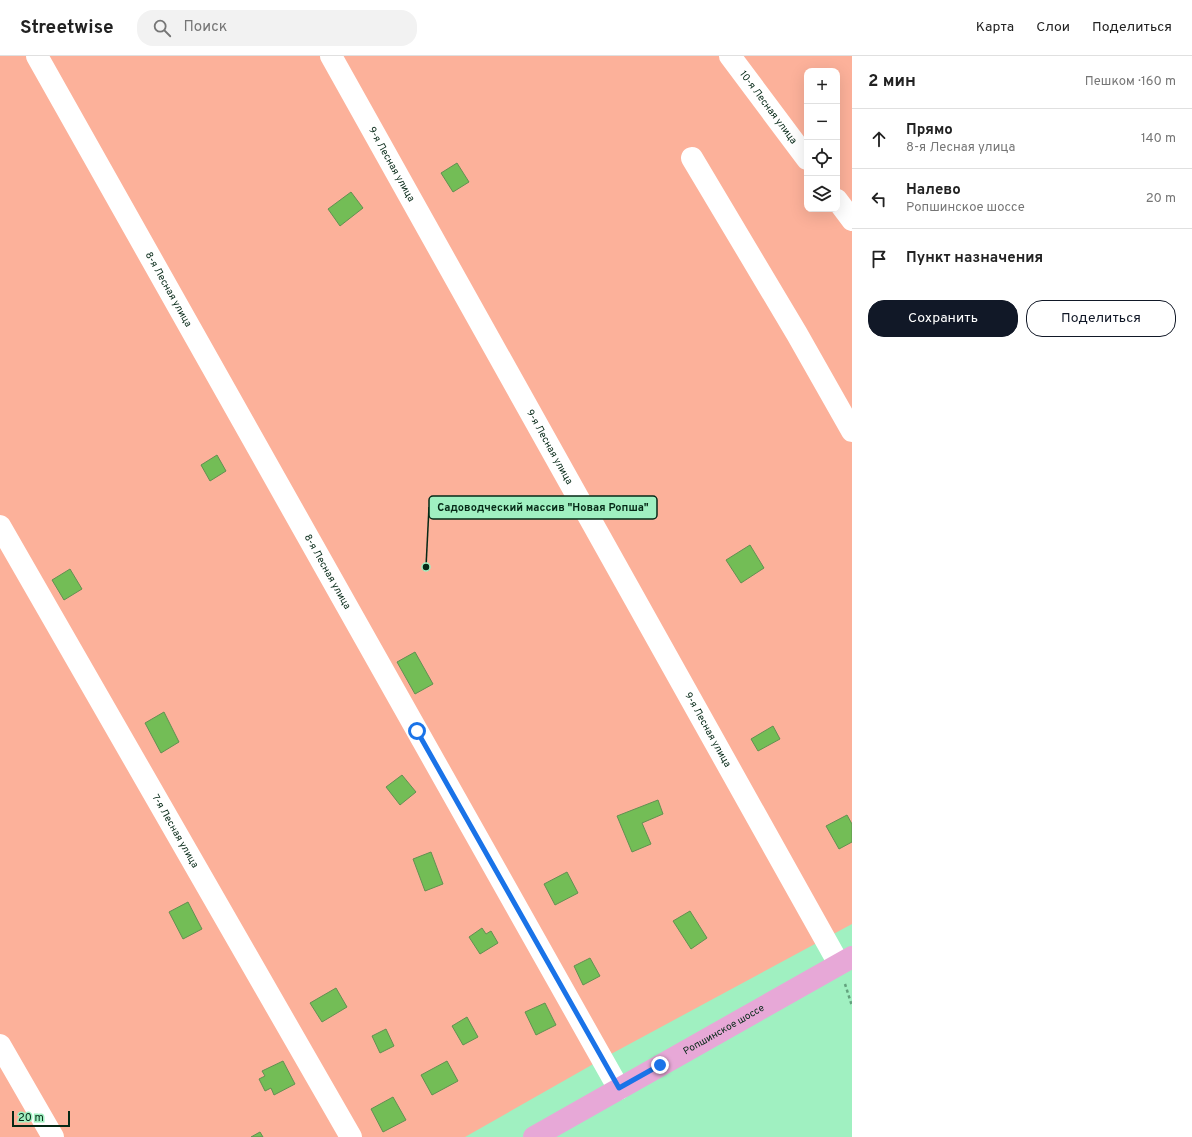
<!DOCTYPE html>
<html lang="ru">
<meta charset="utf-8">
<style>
:root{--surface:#fff;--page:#f2f2f2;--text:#222;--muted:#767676;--line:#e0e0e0;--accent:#111827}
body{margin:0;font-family:Overpass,sans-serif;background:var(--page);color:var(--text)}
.controls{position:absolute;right:12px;top:12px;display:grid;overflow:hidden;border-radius:8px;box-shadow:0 4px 16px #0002}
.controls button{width:36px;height:36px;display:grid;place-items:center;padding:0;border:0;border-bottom:1px solid var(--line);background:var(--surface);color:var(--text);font:20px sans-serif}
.scale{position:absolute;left:12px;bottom:10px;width:58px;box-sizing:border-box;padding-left:4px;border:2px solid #052816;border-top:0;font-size:11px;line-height:14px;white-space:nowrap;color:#052816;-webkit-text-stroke:3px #a0f0c1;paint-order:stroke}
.stop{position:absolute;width:12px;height:12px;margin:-9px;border:3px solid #1a73e8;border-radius:50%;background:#fff}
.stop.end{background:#1a73e8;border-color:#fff;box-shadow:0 1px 4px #0008}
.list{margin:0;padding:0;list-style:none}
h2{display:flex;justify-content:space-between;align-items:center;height:52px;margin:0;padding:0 16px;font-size:17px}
h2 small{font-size:13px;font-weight:400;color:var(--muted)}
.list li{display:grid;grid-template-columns:26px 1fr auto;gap:12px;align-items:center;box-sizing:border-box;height:60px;padding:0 16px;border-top:1px solid var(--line)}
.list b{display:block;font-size:15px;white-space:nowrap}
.list p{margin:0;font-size:13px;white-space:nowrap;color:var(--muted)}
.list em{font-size:13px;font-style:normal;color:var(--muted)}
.actions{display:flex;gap:8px;padding:12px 16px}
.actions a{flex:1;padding:9px 0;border:1px solid var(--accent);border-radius:16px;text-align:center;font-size:14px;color:var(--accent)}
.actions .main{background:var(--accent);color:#fff}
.icon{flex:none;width:22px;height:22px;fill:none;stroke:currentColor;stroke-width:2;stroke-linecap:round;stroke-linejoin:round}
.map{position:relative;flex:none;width:852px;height:1081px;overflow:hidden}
header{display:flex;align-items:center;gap:24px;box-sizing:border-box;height:56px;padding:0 20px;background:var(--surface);border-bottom:1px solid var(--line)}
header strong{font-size:19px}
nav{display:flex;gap:22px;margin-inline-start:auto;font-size:14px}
.search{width:280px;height:36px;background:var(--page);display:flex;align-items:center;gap:10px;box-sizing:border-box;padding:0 14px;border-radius:16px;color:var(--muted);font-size:15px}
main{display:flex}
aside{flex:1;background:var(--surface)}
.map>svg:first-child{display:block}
</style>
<header>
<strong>Streetwise</strong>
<div class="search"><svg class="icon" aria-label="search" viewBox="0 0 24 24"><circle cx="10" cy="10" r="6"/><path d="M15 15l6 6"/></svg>Поиск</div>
<nav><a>Карта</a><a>Слои</a><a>Поделиться</a></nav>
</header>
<main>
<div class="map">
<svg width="852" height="1081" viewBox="0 0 852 1081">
<rect width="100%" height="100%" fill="#a0f0c1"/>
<path fill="#fcb19a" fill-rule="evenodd" d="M0,0H852V868L611,998L465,1081H0ZM807,15H837V153H807Z"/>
<g fill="#73bd56" stroke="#629051">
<polygon points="457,107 469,126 453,136 441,117"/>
<polygon points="351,136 363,152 340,170 328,153"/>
<polygon points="217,399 226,415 210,425 201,409"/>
<polygon points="750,489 764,512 741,527 726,504"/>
<polygon points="70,513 82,533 64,544 52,524"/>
<polygon points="415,596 433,628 415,638 397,606"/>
<polygon points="164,656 179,686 161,697 145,667"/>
<polygon points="773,670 780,683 758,695 751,683"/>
<polygon points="402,719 416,736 400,749 386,731"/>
<polygon points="658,744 663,758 642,767 651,788 632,796 617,760"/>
<polygon points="847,759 852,768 852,786 839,793 826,770"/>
<polygon points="431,796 443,828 425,835 413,803"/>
<polygon points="567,816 578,837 555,849 544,828"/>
<polygon points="188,846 202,873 183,883 169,856"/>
<polygon points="690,855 707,882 691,893 673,865"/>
<polygon points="482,872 486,878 491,875 498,887 480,898 469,881"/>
<polygon points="590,902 600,920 583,929 574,910"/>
<polygon points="336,932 347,951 322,966 310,947"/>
<polygon points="545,947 556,969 536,979 525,956"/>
<polygon points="467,961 478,981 463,989 452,970"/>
<polygon points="386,973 394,990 380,997 372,980"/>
<polygon points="283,1005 295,1028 274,1039 271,1032 265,1035 259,1023 265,1020 262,1015"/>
<polygon points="447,1005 458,1025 432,1039 421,1019"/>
<polygon points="393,1041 406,1064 383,1076 371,1053"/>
<polygon points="260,1076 263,1081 251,1081"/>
</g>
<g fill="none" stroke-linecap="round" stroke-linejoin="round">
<polyline stroke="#63a27e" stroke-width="2.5" stroke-dasharray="3 3" stroke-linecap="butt" points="845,928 852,950"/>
<g stroke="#fff" stroke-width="22">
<path id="s1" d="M37,0L619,1033"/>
<path id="s2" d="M331,0L839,908"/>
<path id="s3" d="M730,0L807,103"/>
<polyline points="692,102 797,278 852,375"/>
<polyline points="837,144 852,164"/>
<path id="s4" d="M0,470L351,1081"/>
<polyline points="0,989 53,1081"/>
</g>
<path stroke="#e7a8d7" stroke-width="22" id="s5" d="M534,1081L852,901"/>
</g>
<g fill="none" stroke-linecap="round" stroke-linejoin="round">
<polyline stroke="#1a73e8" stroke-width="5" points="417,675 619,1032 660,1009"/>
</g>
<g text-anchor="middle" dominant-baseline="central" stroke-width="3" stroke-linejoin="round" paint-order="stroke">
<g font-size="10" fill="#052816" stroke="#a0f0c1">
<text stroke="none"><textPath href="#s3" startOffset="64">10-я Лесная улица</textPath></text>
<text stroke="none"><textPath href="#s2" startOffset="124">9-я Лесная улица</textPath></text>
<text stroke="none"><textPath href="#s1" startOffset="268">8-я Лесная улица</textPath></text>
<text stroke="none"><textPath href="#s2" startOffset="448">9-я Лесная улица</textPath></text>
<text stroke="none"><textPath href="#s1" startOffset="592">8-я Лесная улица</textPath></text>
<text stroke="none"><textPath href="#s2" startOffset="772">9-я Лесная улица</textPath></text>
<text stroke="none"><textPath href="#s4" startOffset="352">7-я Лесная улица</textPath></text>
<text stroke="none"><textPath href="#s5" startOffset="218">Ропшинское шоссе</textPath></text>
</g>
</g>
<path fill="none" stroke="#052816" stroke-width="1.5" d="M426 511L429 451"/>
<circle fill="#052816" stroke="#a0f0c1" stroke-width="1.5" cx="426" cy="511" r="4"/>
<rect fill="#a0f0c1" stroke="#052816" stroke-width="1.5" x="429" y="440" width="228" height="23" rx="4"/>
<g font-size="11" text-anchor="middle" font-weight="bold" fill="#052816">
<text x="543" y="455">Садоводческий массив "Новая Ропша"</text>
</g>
</svg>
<div class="controls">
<button>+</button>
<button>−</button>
<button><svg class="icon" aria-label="locate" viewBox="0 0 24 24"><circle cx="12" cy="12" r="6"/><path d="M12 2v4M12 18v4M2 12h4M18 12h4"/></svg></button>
<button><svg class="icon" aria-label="layers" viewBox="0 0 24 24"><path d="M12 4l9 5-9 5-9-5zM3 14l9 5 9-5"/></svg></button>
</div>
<div class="scale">20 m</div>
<div class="stop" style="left:417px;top:675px"></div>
<div class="stop end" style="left:660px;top:1009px"></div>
</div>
<aside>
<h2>2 мин<small>Пешком · 160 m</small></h2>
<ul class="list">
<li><svg class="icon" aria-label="ahead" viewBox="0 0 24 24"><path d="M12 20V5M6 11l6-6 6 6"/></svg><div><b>Прямо</b><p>8-я Лесная улица</p></div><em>140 m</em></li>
<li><svg class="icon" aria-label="left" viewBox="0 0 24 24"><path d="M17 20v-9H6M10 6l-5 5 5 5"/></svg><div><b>Налево</b><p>Ропшинское шоссе</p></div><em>20 m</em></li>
<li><svg class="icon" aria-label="arrive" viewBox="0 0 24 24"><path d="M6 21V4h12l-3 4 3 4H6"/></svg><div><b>Пункт назначения</b></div></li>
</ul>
<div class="actions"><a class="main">Сохранить</a><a>Поделиться</a></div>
</aside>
</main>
